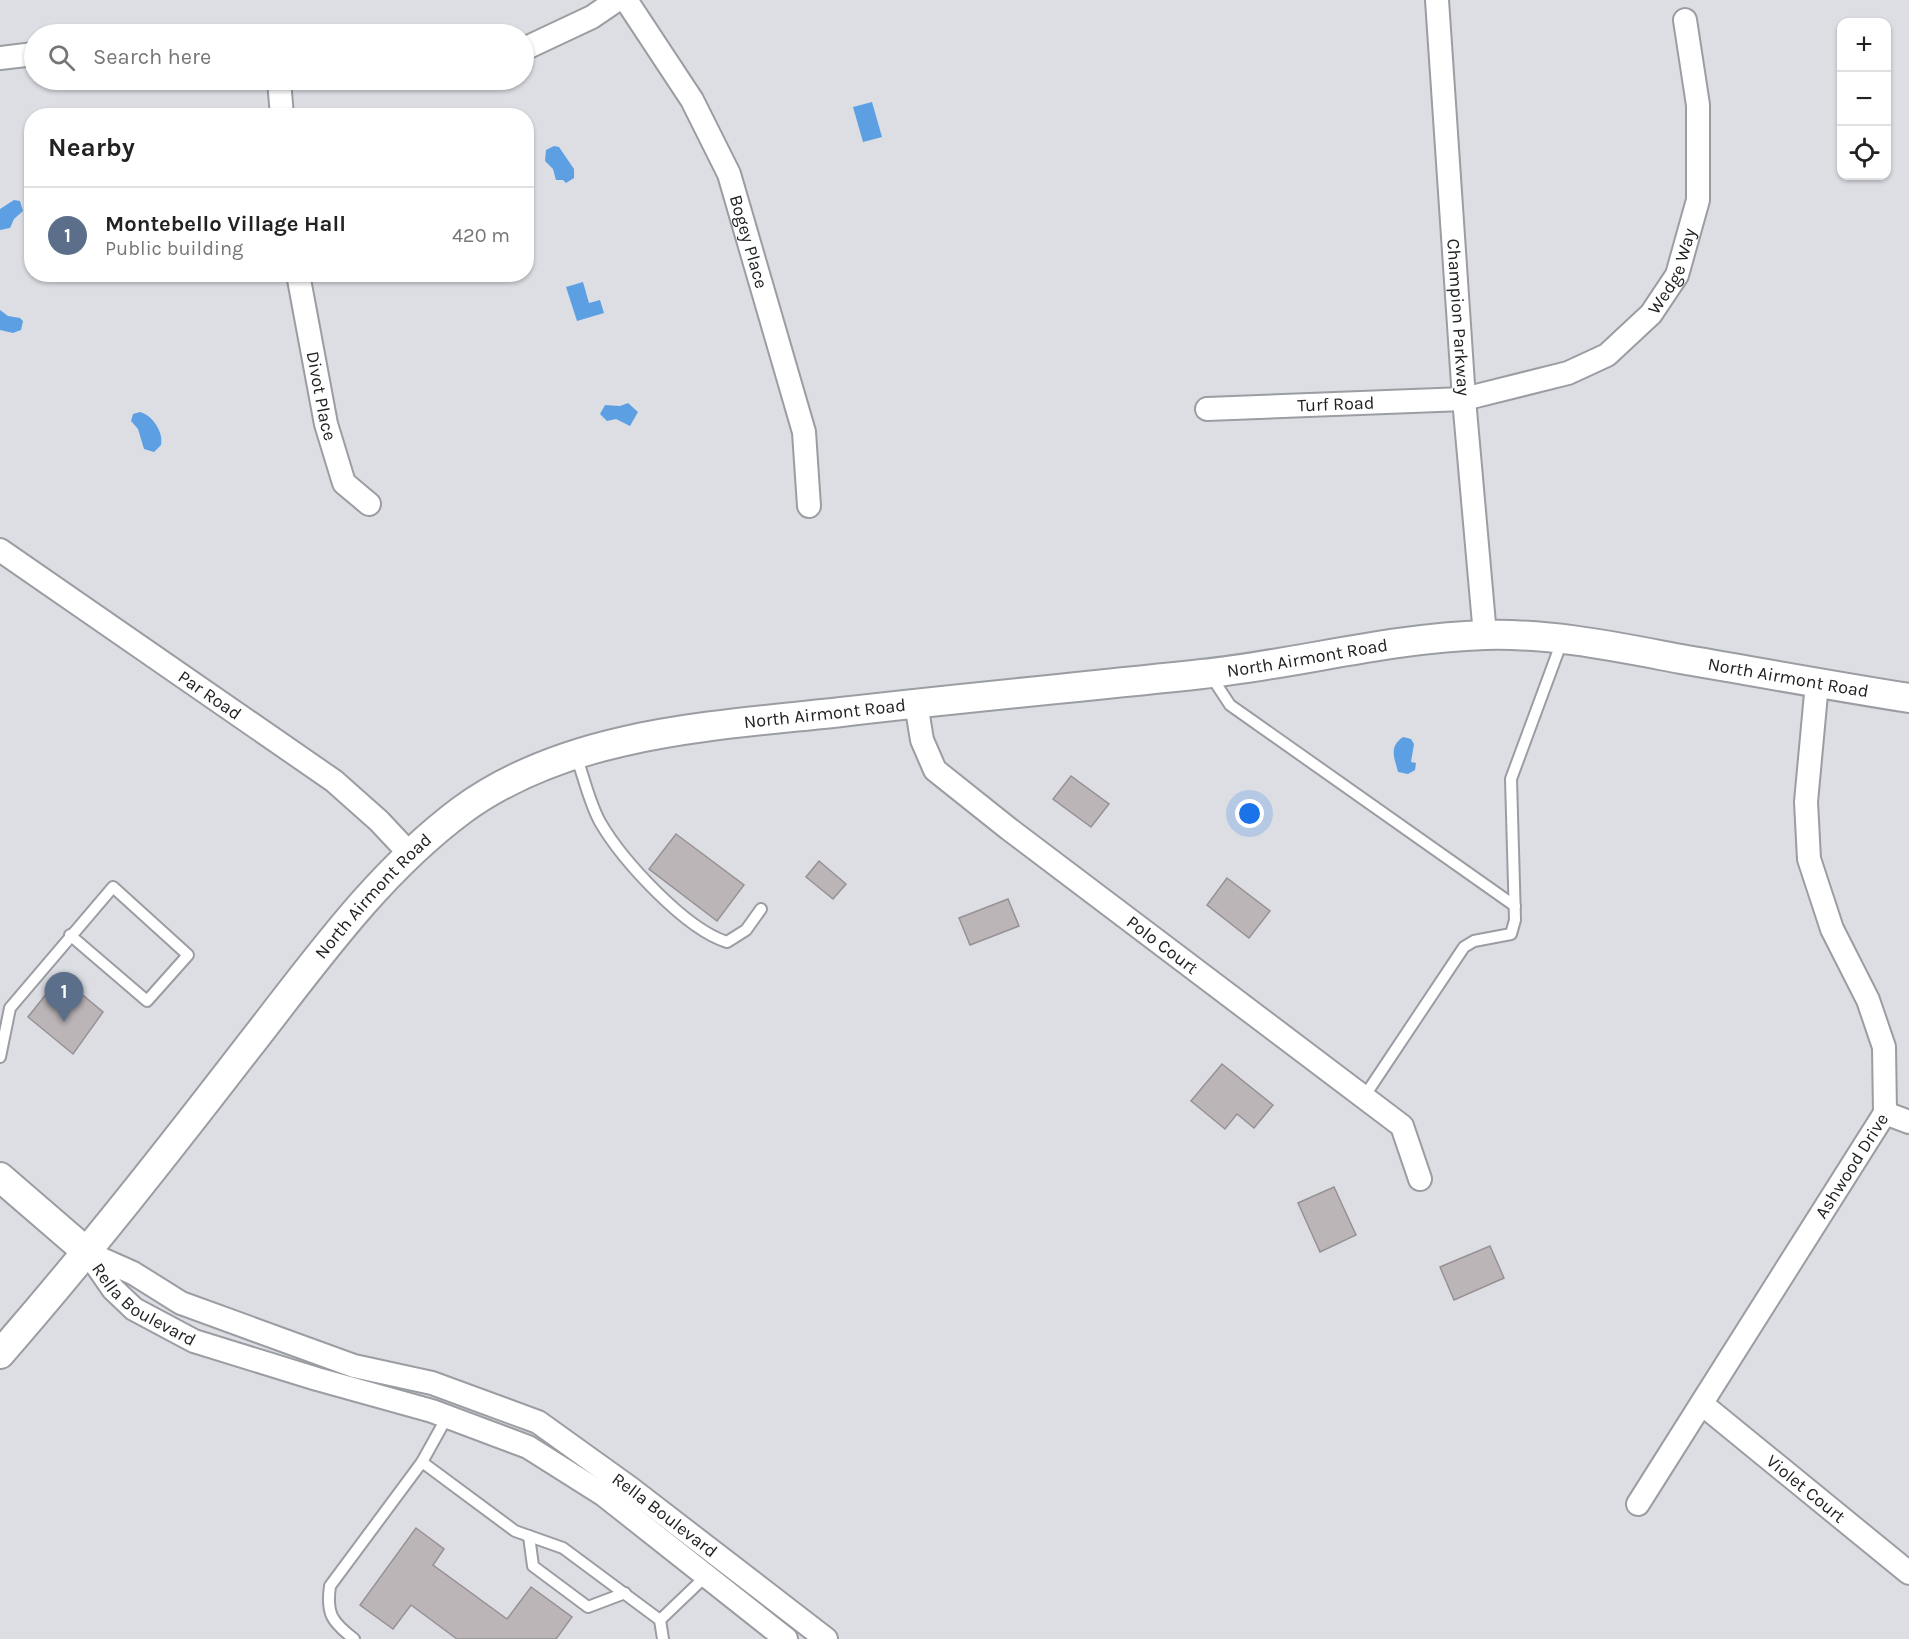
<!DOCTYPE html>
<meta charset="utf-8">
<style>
:root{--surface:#fff;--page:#f6f6f6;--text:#222;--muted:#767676;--line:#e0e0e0;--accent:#2762cf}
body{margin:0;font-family:Karla,sans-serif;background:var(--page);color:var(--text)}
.controls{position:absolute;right:18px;top:18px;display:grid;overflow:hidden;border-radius:12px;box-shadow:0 2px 4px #0004}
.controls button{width:54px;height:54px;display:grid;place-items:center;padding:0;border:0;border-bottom:2px solid var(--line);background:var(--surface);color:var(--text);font:30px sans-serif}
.you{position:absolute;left:1250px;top:814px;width:21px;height:21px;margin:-15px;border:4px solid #fff;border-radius:50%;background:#1a73e8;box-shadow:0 0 0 9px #1a73e833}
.badge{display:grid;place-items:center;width:39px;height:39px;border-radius:50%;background:var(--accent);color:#fff;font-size:20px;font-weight:700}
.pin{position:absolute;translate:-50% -50px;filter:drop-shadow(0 2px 3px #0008)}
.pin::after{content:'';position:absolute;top:32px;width:21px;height:18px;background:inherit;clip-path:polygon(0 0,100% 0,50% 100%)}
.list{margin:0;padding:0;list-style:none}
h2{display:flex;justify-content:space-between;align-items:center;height:78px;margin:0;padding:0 24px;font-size:26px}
h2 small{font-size:20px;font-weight:400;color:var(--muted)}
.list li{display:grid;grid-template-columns:39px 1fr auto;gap:18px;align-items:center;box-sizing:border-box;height:96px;padding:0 24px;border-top:2px solid var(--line)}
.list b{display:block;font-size:22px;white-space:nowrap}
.list p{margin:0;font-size:20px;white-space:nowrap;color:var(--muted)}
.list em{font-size:20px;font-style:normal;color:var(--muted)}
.icon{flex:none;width:33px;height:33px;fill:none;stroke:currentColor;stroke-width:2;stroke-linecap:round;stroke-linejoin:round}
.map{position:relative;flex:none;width:1909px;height:1639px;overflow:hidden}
.search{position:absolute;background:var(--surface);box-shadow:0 2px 4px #0004;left:24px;top:24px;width:510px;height:66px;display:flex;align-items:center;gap:15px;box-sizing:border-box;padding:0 21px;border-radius:33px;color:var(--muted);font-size:22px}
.panel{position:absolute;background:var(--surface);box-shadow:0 2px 4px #0004;left:24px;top:108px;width:510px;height:174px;border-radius:24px}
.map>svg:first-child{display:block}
</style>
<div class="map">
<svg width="1909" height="1639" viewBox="0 0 1909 1639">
<rect width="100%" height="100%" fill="#dcdee4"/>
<g fill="#5ca0e3">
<polygon points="872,102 882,137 863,142 853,107"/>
<polygon points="554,146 559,147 574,169 574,178 566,183 563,180 556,180 553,169 545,161 546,150"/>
<polygon points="14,200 20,201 23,211 14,219 10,228 0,230 0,209"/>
<polygon points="583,282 589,303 600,300 604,313 577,321 566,287"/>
<polygon points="0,310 8,316 20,318 23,321 21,330 13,333 0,330"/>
<polygon points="628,403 638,412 630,426 616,419 607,421 600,414 605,405 620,406"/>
<path d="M140,412C152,415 164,432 161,445L154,452L144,449L138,429L131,421L133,414Z"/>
<path d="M1403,737L1411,739L1414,744L1411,762L1416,763L1415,770L1408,774L1398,772C1395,759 1388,747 1403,737Z"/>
</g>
<g fill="#bbb5b8" stroke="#979194" stroke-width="1.5">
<polygon points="1071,776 1109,804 1091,827 1053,799"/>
<polygon points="676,834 744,885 717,921 649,869"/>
<polygon points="819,861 846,884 833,899 806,877"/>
<polygon points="1227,878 1270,911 1249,938 1207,905"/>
<polygon points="1008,899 1019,926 970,945 959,918"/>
<polygon points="73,987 103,1012 73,1054 28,1017 47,993 59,1003"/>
<polygon points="1222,1064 1273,1105 1254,1128 1237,1114 1225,1129 1191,1101"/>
<polygon points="1334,1187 1356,1235 1320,1252 1298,1203"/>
<polygon points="1490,1246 1504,1278 1454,1300 1440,1267"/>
<polygon points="416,1528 444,1549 433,1565 507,1619 531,1587 572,1617 556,1639 457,1639 411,1605 393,1629 360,1605"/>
</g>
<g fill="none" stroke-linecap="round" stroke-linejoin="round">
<g stroke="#9a9da2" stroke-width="14">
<g id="service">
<polyline points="1211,676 1230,705 1515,906"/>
<path d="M576,756C584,777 589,802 600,822C622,860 685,929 727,942L746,930L761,909"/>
<polyline points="0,1057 10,1008 113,887 188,955 147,1001 70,935"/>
<polyline points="1364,1097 1464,947 1474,941 1511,934 1515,920 1511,779 1562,641"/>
<polyline points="447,1417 422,1462 515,1531 563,1548 660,1620 706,1576"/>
<polyline points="529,1536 533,1566 588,1607 625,1593"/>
<polyline points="660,1620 663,1639"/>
<path d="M354,1639C332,1622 326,1614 330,1586L422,1462"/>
</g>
</g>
<g stroke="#9a9da2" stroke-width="26">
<g id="minor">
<path id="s1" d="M626,0L692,100L729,174L804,432L809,506"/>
<path id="s2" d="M1437,0L1464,399L1485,635"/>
<polyline points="524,49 592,17 617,0"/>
<polyline points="0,58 34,54"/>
<polyline points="279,80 282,116"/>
<path id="s3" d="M298,274L326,424L344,483L369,504"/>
<path id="s4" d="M1207,409L1464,399L1568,373L1607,355L1651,314L1677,275L1698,200V105L1685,20"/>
<path id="s5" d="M0,550L334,781L379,821L409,853"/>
<path id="s6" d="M916,703L922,740L935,770L1009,829L1402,1126L1420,1179"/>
<polyline points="1885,1113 1909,1122"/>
<path id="s7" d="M88,1253L133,1273L181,1303L354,1366L432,1383L538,1422L630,1488L826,1639"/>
<path id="s8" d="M88,1253L113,1289L134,1309L194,1341L317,1379L432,1411L528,1447L604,1495L786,1639"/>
<path id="s9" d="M1702,1404L1909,1573"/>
<path id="s10" d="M1638,1504L1885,1113L1884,1047L1868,1000L1832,929L1809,859L1806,802L1817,683"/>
</g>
</g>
<g stroke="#9a9da2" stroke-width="32">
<g id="tertiary">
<polyline points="0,1177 88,1253"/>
<path id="s11" d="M0,1354C88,1253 168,1151 249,1046C314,963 376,874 462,810C569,732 714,726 841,712C961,698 1082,687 1202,674C1296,664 1390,638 1485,635C1551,633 1617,647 1681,659C1757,672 1833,686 1909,698"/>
</g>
</g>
<use href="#service" stroke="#fff" stroke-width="10"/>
<use href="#minor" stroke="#fff" stroke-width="22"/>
<use href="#tertiary" stroke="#fff" stroke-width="28"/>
</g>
<g text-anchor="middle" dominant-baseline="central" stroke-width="6" stroke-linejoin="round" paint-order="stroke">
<g font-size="18" fill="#212224" stroke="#e9ecf1">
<text stroke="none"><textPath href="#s1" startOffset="273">Bogey Place</textPath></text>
<text stroke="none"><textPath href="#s4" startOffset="516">Wedge Way</textPath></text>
<text stroke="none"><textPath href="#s2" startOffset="318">Champion Parkway</textPath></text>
<text stroke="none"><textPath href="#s3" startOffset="124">Divot Place</textPath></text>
<text stroke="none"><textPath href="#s4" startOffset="129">Turf Road</textPath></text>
<text stroke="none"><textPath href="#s11" startOffset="1581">North Airmont Road</textPath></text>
<text stroke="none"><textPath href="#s11" startOffset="2067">North Airmont Road</textPath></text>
<text stroke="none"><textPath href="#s5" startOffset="255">Par Road</textPath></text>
<text stroke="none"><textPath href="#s11" startOffset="1095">North Airmont Road</textPath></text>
<text stroke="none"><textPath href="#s11" startOffset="591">North Airmont Road</textPath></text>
<text stroke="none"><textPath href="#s6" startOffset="357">Polo Court</textPath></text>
<text stroke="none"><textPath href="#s10" startOffset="400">Ashwood Drive</textPath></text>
<text stroke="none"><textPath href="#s8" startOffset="78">Rella Boulevard</textPath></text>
<text stroke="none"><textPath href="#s9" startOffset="134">Violet Court</textPath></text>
<text stroke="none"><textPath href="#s7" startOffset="640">Rella Boulevard</textPath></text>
</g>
</g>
</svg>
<div class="controls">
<button>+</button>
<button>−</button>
<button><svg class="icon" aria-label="locate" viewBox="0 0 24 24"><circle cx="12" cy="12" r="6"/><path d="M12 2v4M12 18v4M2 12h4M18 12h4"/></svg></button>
</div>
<div class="you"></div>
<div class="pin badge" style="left:64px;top:1022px;background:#5c6f8a">1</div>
<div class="search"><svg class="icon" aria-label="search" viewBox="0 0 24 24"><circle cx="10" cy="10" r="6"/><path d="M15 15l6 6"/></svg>Search here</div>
<section class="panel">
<h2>Nearby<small></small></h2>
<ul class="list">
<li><span class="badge" style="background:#5c6f8a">1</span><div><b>Montebello Village Hall</b><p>Public building</p></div><em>420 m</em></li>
</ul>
</section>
</div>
